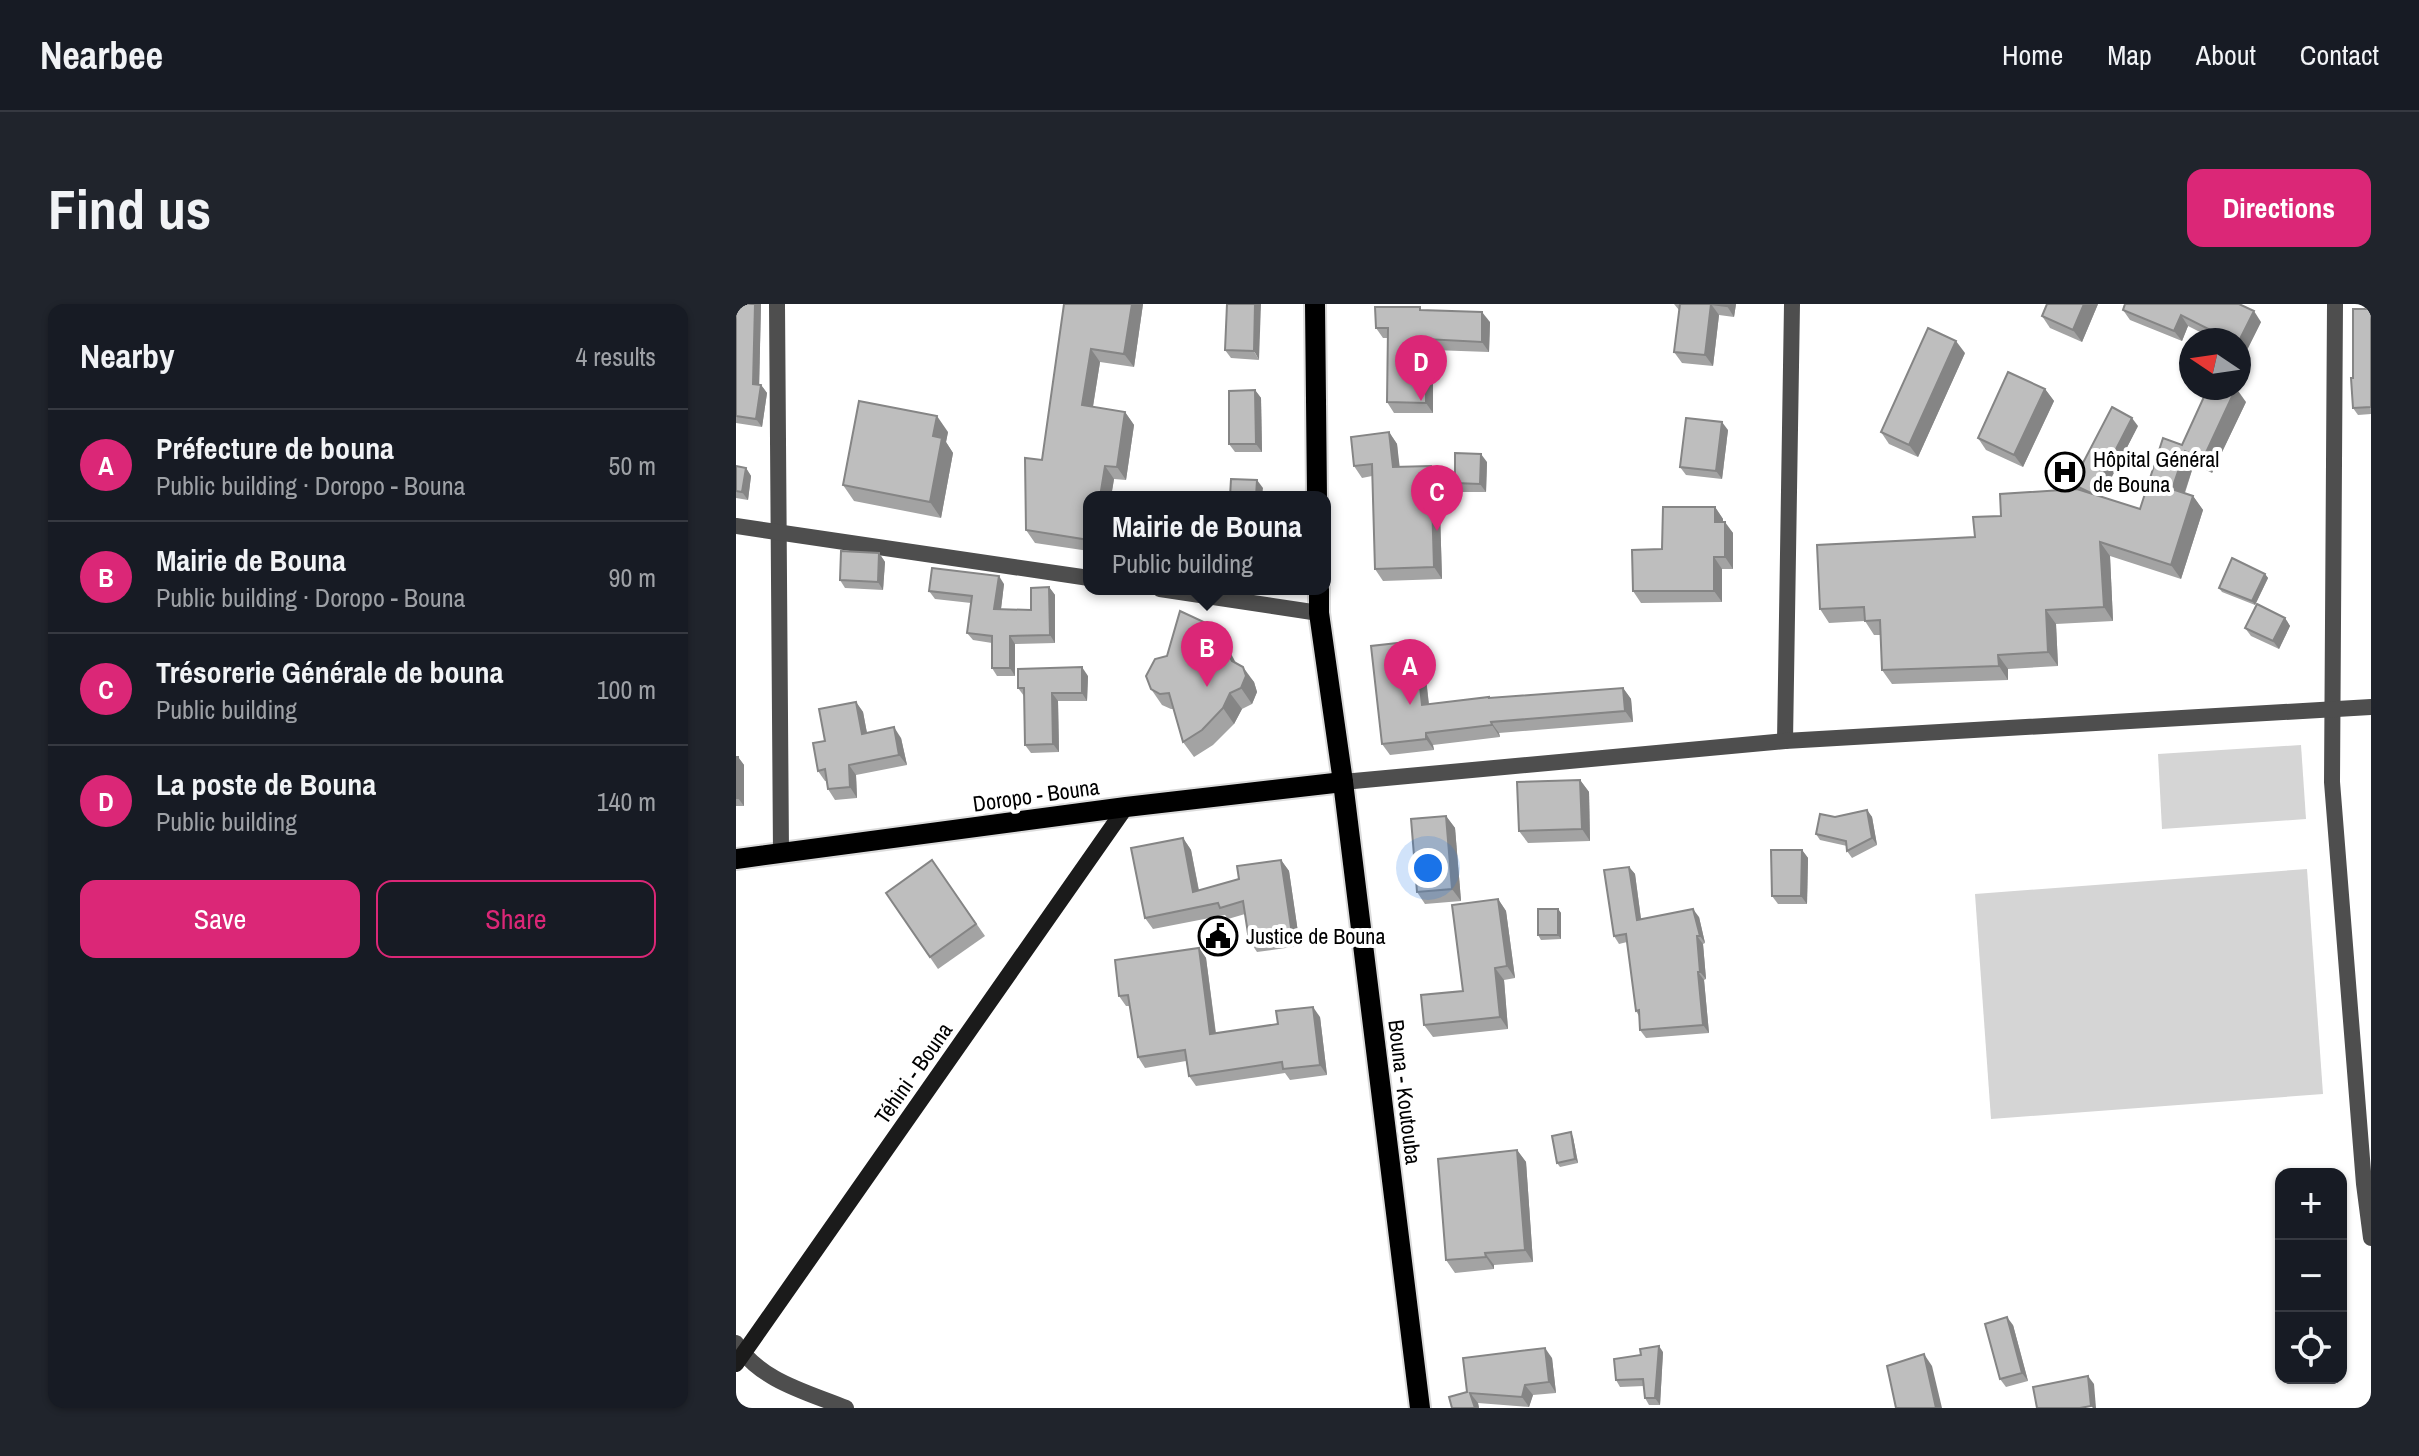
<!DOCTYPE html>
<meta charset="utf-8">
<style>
:root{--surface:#171b24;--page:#20242c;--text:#f1f3f6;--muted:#9ea1a6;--line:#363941;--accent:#db2777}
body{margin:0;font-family:"Archivo Narrow",sans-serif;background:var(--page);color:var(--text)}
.controls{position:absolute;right:24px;bottom:24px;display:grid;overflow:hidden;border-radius:16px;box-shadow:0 2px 6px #0004}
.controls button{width:72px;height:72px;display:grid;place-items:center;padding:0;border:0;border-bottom:2px solid var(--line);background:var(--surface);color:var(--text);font:40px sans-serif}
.compass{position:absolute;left:1443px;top:24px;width:72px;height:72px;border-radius:50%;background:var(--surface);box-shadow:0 2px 6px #0004;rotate:283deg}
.you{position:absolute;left:692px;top:564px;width:28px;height:28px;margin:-20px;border:6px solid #fff;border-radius:50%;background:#1a73e8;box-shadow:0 0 0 12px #1a73e833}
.badge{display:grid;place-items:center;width:52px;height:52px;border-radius:50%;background:var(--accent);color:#fff;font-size:26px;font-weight:700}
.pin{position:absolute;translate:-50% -66px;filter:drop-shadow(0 2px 4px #0008)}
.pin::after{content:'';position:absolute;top:42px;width:28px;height:24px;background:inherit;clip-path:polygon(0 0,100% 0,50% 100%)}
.popup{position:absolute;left:347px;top:187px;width:248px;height:104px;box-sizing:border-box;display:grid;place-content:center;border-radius:16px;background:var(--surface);filter:drop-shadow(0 2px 6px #0005);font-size:26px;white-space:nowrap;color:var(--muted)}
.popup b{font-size:30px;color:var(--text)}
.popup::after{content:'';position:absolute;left:50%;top:100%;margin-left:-16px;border:16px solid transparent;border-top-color:var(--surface)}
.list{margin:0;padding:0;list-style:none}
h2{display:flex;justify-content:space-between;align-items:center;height:104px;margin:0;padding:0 32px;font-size:34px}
h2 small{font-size:26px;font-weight:400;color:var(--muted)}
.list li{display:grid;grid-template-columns:52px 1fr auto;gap:24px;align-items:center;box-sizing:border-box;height:112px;padding:0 32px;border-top:2px solid var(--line)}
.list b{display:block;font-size:30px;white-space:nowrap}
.list p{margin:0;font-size:26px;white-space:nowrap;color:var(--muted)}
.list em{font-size:26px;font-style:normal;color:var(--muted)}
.actions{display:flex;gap:16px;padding:24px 32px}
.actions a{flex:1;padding:18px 0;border:2px solid var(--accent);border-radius:16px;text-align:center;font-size:28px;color:var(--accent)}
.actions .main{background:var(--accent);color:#fff}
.icon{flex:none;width:44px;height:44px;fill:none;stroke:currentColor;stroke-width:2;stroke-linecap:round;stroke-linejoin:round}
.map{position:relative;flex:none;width:1635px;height:1104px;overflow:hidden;border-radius:16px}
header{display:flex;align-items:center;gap:48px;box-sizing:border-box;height:112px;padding:0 40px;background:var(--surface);border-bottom:2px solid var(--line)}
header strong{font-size:38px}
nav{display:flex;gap:44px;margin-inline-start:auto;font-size:28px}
.intro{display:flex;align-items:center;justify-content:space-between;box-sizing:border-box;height:192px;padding:0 48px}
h1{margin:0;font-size:56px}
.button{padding:20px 36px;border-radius:16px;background:var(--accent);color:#fff;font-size:28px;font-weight:700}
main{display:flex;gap:48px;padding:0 48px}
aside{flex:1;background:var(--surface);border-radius:16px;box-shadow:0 2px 6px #0004}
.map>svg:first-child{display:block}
</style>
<header>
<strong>Nearbee</strong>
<nav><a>Home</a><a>Map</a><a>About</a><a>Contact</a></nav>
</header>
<div class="intro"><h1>Find us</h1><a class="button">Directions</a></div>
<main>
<aside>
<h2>Nearby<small>4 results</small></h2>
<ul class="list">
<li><span class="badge">A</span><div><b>Préfecture de bouna</b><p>Public building · Doropo - Bouna</p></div><em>50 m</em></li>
<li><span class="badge">B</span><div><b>Mairie de Bouna</b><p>Public building · Doropo - Bouna</p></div><em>90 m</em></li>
<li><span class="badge">C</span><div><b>Trésorerie Générale de bouna</b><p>Public building</p></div><em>100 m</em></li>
<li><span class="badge">D</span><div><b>La poste de Bouna</b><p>Public building</p></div><em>140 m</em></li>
</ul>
<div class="actions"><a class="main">Save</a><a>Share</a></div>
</aside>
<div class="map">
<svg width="1635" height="1104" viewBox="0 0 1635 1104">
<rect width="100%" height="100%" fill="#fff"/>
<g fill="#d5d5d5">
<polygon points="1565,441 1570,515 1426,525 1422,450"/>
<polygon points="1571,565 1587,790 1255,815 1239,590"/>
</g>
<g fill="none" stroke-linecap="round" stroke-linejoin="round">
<g stroke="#dbdbdb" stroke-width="24">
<g id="primary">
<polyline points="579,0 581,193"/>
<polyline points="583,285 583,309 607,478 684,1104"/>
<polyline points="0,555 390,503 607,478"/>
</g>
</g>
<g stroke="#4e4e4e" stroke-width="16">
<polyline points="41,0 45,549"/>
<polyline points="1599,0 1596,478 1628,880 1635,934"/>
<polyline points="0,222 353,274"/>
<polyline points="424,285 583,309"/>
<polyline points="1049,437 1056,0"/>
<polyline points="607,478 1049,437 1635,403"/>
<path d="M0,1039C24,1077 71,1088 110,1104"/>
</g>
<polyline stroke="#1b1b1b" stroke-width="16" points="0,1060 390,503"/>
<use href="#primary" stroke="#000" stroke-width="20"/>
</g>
<g fill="#a3a3a3">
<polygon points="0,0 25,0 23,81 25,81 31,89 26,123 0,119"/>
<polygon points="328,0 407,0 398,63 364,58 357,103 389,108 398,121 390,176 378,175 375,193 353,193 353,247 299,239 290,226 306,156"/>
<polygon points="491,0 523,56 495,54 489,46"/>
<polygon points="938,0 1000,0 998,13 983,11 977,62 946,59 938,48 943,6"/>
<polygon points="1362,0 1346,38 1314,24 1306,12"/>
<polygon points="1635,5 1635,110 1622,111 1617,104 1617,74"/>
<polygon points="686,6 754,18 753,48 697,46 697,109 658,109 651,98 652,34 647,34 640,24"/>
<polygon points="1387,6 1525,18 1509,50 1503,47 1503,36 1480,36 1452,22 1446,37 1394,16"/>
<polygon points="1229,49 1182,153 1153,140 1145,128"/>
<polygon points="1309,85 1318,97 1287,163 1250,146 1242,134"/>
<polygon points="519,86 525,94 526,148 499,148 493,140"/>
<polygon points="1510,98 1476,169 1458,160 1449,189 1457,192 1467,206 1445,275 1374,252 1377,317 1320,320 1322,362 1272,365 1272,376 1156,380 1146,366 1145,331 1138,331 1129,317 1093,319 1084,305 1239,233 1265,212 1340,185 1336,180 1402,122 1365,193 1404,205 1446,141"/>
<polygon points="992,126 986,175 950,171 944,163"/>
<polygon points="212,128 210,138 217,149 205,214 118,197 107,181"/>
<polygon points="653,128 661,140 663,163 695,162 703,173 706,275 647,277 639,265 636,172 626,174 618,162"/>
<polygon points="751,158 750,188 724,188 719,179"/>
<polygon points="0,162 10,164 15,172 12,196 0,194"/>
<polygon points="979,203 987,215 987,218 997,229 997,265 986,265 986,298 905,299 897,287 926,245"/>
<polygon points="143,249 149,258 147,286 109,284 104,276"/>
<polygon points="1529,270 1532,274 1519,301 1486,288 1483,284"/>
<polygon points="268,280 265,305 295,306 313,283 319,291 319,339 279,340 279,372 261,372 256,364 256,339 237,336 231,329 235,299 199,295 193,287"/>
<polygon points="1549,314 1554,322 1543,345 1515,332 1509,324"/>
<polygon points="482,331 499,359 518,378 521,388 516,400 506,405 498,420 477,441 458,453 447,438 438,405 435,405 426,401 415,385 431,352"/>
<polygon points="687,348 693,400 887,384 895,395 897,418 763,429 764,433 697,441 698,446 654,451 646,440"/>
<polygon points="352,372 351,397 322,397 323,448 295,449 289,441 288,392 282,384"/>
<polygon points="120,398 127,408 131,429 165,434 171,461 120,471 121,494 99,496 92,485 91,477 89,477 82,467 89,437"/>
<polygon points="0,453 2,453 8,461 8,502 0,502"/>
<polygon points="844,476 853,488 854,537 792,539 783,527"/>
<polygon points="1131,506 1136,513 1141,541 1116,554 1111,547 1111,542 1084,536 1080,530 1099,513"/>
<polygon points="710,512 719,524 725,597 689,600 681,588"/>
<polygon points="447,534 455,546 463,586 503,575 545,556 553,567 564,642 521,648 513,636 509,610 492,615 489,611 417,625 409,614"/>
<polygon points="1066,546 1072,554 1071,600 1042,600 1036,592"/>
<polygon points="196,556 249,632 202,665 150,589"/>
<polygon points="893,563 899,570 905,615 963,613 969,639 967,640 970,675 968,676 973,729 910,734 904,726 903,712 900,707 891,638 883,640 878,632"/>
<polygon points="762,595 770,607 779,674 768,676 772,725 697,733 688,721 727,687"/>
<polygon points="822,605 825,609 825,635 805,636 802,631"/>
<polygon points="463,644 470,654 480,729 584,713 591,771 554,776 549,769 460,782 453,772 450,757 409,764 402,753 394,702 390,702 383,692"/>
<polygon points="837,833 842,859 824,863 821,859"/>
<polygon points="781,846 790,858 797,958 758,961 758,965 719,969 710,956"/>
<polygon points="1277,1021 1292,1077 1270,1083 1264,1075"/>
<polygon points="927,1048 924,1101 913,1101 909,1094 908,1082 884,1083 880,1076"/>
<polygon points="816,1054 820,1089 797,1091 793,1103 742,1099 743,1104 716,1104 731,1088"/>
</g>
<g fill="#858585">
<polygon points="19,0 25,0 23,88 17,80"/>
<polygon points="396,0 407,0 398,63 388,50"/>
<polygon points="519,0 525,0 523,56 518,47"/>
<polygon points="975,0 983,11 977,62 969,51"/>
<polygon points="991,0 1000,0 998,13 991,2"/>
<polygon points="1348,0 1362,0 1346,38 1337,26"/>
<polygon points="1518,7 1525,18 1509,50 1503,42 1503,37"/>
<polygon points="746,8 754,18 753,48 746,38"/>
<polygon points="1445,11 1452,22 1446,37 1438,27"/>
<polygon points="690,35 697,46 697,109 690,99"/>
<polygon points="1220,37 1229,49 1182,153 1173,141"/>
<polygon points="355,45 364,58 355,114 346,101"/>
<polygon points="25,81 31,89 26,123 20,115"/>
<polygon points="1500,84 1510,98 1476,169 1467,155"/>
<polygon points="1309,85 1318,97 1287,163 1278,151"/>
<polygon points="519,86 525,94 526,148 520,140"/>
<polygon points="389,108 398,121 390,176 381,163"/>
<polygon points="201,112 212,128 210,138 217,149 205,214 194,198 197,132"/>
<polygon points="1396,114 1402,122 1363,198 1357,190"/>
<polygon points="986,118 992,126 986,175 980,167"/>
<polygon points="653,128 661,140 665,174 657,163"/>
<polygon points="1449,147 1458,160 1445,199 1436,185"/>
<polygon points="745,150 751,158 750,188 744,180"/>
<polygon points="369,162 378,175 375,193 364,193"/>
<polygon points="695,162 703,173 706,275 698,263"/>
<polygon points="10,164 15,172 12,196 6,188"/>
<polygon points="521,176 527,184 526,193 520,193"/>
<polygon points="1457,192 1467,206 1445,275 1435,261"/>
<polygon points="979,203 987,215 987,229 979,218"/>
<polygon points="989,218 997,229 997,265 989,253"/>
<polygon points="1364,238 1374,252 1377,317 1368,303"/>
<polygon points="143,249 149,258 147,286 142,278"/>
<polygon points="978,253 986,265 986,298 978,287"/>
<polygon points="1529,270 1532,274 1519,301 1516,297"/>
<polygon points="263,272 268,280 264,313 258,305"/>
<polygon points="313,283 319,291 319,339 314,331"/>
<polygon points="1310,306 1320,320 1322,362 1312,348"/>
<polygon points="1549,314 1554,322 1543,345 1537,337"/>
<polygon points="482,331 493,346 507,372 496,357"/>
<polygon points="274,332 279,340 279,372 274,364"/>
<polygon points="679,337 687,348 694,412 686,401"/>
<polygon points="1262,351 1272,365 1272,376 1263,362"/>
<polygon points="346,363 352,372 351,397 346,389"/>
<polygon points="507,363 518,378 521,388 516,400 505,384"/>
<polygon points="887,384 895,395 897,418 889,407"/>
<polygon points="316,389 322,397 323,448 317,440"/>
<polygon points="494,389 506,405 498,420 487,404"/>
<polygon points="120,398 127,408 133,440 126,430"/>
<polygon points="755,418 763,429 764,433 756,421"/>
<polygon points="158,423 165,434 171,461 163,451"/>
<polygon points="690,429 697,441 698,446 690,435"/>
<polygon points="2,453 8,461 8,502 2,494"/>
<polygon points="113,461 120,471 121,494 114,483"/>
<polygon points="844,476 853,488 854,537 846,525"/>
<polygon points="1131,506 1136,513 1141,541 1136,534"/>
<polygon points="710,512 719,524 725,597 716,585"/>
<polygon points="447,534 455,546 465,599 457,588"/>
<polygon points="1066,546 1072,554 1071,600 1065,592"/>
<polygon points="545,556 553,567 564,642 556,630"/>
<polygon points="893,563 899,570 906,623 901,616"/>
<polygon points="762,595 770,607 779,674 771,662"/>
<polygon points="822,605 825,609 825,635 822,631"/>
<polygon points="957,605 963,613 969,639 964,632"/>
<polygon points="961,632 967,640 970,675 964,668"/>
<polygon points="463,644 470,654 481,740 474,730"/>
<polygon points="759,664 768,676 772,725 764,713"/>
<polygon points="962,668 968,676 973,729 967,721"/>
<polygon points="577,703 584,713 591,771 584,761"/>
<polygon points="835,828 837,833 842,859 839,855"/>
<polygon points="781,846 790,858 797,958 789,946"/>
<polygon points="749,949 758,961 758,965 750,953"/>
<polygon points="1271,1013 1277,1021 1292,1077 1286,1069"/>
<polygon points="923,1042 927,1048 924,1101 919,1094"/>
<polygon points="809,1044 816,1054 820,1089 813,1078"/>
<polygon points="1188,1050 1196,1062 1206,1104 1200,1104"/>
<polygon points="1352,1072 1358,1080 1360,1104 1357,1104 1355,1102"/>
<polygon points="789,1081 797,1091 793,1103 786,1093"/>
<polygon points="734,1089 742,1099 743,1104 739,1104"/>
</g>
<g fill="#bebebe" stroke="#858585" stroke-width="2">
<polygon points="0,0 19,0 17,80 25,81 20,115 0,112"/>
<polygon points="328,0 396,0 388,50 355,45 346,101 389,108 381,163 369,162 364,193 353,193 353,236 290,226 289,154 306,156"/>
<polygon points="491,0 519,0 518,47 489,46"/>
<polygon points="944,0 991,0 991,2 975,0 969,51 938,48"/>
<polygon points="1311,0 1348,0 1337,26 1306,12"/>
<polygon points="1389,0 1503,0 1518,7 1503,37 1494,36 1445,11 1438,27 1387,6"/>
<polygon points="639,3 684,3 684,6 746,8 746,38 690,35 690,99 651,98 652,24 640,24"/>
<polygon points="1617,5 1635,5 1635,103 1617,104 1615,74 1617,74"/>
<polygon points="1192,24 1220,37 1173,141 1145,128"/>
<polygon points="1272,68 1309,85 1278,151 1242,134"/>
<polygon points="1472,84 1500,84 1467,155 1449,147 1436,185 1457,192 1435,261 1364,238 1368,303 1310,306 1312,348 1262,351 1263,362 1146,366 1144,316 1129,317 1128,303 1084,305 1081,241 1239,233 1237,213 1265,212 1264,190 1341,185 1404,205 1427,134 1446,141"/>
<polygon points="519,86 520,140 493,140 493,87"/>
<polygon points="123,97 201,112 197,132 206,134 194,198 107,181"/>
<polygon points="1376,103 1396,114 1357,190 1336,180"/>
<polygon points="950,114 986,118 980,167 944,163"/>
<polygon points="653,128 657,163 695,162 698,263 639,265 636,160 618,162 615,133"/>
<polygon points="719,149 745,150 744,180 719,179"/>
<polygon points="0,162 10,164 6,188 0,187"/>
<polygon points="495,175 521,176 520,193 494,193"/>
<polygon points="927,203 979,203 979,218 989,218 989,253 978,253 978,287 897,287 896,246 926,245"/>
<polygon points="105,247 143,249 142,278 104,276"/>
<polygon points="1496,254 1529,270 1516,297 1483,284"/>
<polygon points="196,264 263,272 258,305 295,306 295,284 313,283 314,331 274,332 274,364 256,364 256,332 231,329 236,292 193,287"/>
<polygon points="1521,300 1549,314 1537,337 1509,324"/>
<polygon points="444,307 470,319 482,331 496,357 507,363 510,372 505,384 494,389 487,404 466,426 447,438 433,389 424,390 415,385 410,372 419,355 431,352"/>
<polygon points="679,337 686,401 753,393 753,394 887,384 889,407 755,418 756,421 690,429 690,435 646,440 635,342"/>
<polygon points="346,363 346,389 316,389 317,440 289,441 288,384 282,384 282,365"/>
<polygon points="120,398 126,430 158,423 163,451 113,461 114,483 92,485 89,465 82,467 77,439 89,437 83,405"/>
<rect x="0" y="453" width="2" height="41"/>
<polygon points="844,476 846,525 783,527 781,478"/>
<polygon points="1131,506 1136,534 1111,547 1110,537 1080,530 1084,510 1099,513"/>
<polygon points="710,512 716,585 681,588 675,515"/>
<polygon points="447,534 457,588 503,575 501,562 545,556 556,630 513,636 507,597 484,604 482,599 409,614 395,544"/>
<polygon points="1035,546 1066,546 1065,592 1036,592"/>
<polygon points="196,556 240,620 194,653 150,589"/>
<polygon points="893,563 901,616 957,605 964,632 961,632 964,668 962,668 967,721 904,726 903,706 900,707 890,630 878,632 868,566"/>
<polygon points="762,595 771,662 759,664 764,713 688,721 685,691 727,687 716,601"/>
<rect x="802" y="605" width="20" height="26"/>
<polygon points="463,644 474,730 542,720 540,707 577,703 584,761 547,765 546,758 453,772 449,746 402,753 392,691 383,692 379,656"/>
<polygon points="835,828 839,855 821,859 816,832"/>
<polygon points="781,846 789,946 749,949 750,953 710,956 702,855"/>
<polygon points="1271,1013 1286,1069 1264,1075 1249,1020"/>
<polygon points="923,1042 919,1094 909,1094 907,1075 880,1076 878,1055 905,1051 904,1045"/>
<polygon points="809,1044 813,1078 789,1081 786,1093 734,1089 739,1104 716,1104 713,1093 731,1088 727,1054"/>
<polygon points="1188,1050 1200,1104 1160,1104 1151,1062"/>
<polygon points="1352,1072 1355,1102 1344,1104 1301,1104 1297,1083"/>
</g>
<defs>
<g id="hospital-ring" transform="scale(2)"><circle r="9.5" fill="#fff" stroke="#000" stroke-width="1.5"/><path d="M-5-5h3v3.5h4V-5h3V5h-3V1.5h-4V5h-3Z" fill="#000"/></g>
<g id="civic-ring" transform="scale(2)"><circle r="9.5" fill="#fff" stroke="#000" stroke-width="1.5"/><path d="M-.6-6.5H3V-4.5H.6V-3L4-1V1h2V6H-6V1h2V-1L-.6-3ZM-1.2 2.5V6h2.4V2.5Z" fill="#000"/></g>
</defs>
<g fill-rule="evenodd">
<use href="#hospital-ring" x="1329" y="168"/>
<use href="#civic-ring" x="482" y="632"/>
</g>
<g text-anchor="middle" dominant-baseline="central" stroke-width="8" stroke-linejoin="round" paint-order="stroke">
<g font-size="22" fill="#000" stroke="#fff" text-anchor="start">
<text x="1357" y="155">Hôpital Général<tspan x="1357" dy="25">de Bouna</tspan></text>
<text x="510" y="632">Justice de Bouna</text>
</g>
<g font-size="22" fill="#000" stroke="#fff">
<text transform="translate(300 491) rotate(-8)">Doropo - Bouna</text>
<text transform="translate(177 769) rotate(-55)">Téhini - Bouna</text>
<text transform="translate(669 788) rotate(83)">Bouna - Koutouba</text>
</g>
</g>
</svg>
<div class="controls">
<button>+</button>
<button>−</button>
<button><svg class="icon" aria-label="locate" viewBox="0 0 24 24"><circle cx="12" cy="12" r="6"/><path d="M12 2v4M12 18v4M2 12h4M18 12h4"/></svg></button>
</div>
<svg class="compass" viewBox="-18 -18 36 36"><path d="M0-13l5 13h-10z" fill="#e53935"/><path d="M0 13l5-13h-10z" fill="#9ea1a6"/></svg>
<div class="you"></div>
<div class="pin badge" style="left:674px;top:401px">A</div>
<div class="pin badge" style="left:471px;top:383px">B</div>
<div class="popup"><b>Mairie de Bouna</b>Public building</div>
<div class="pin badge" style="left:701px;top:227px">C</div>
<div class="pin badge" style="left:685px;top:97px">D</div>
</div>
</main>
